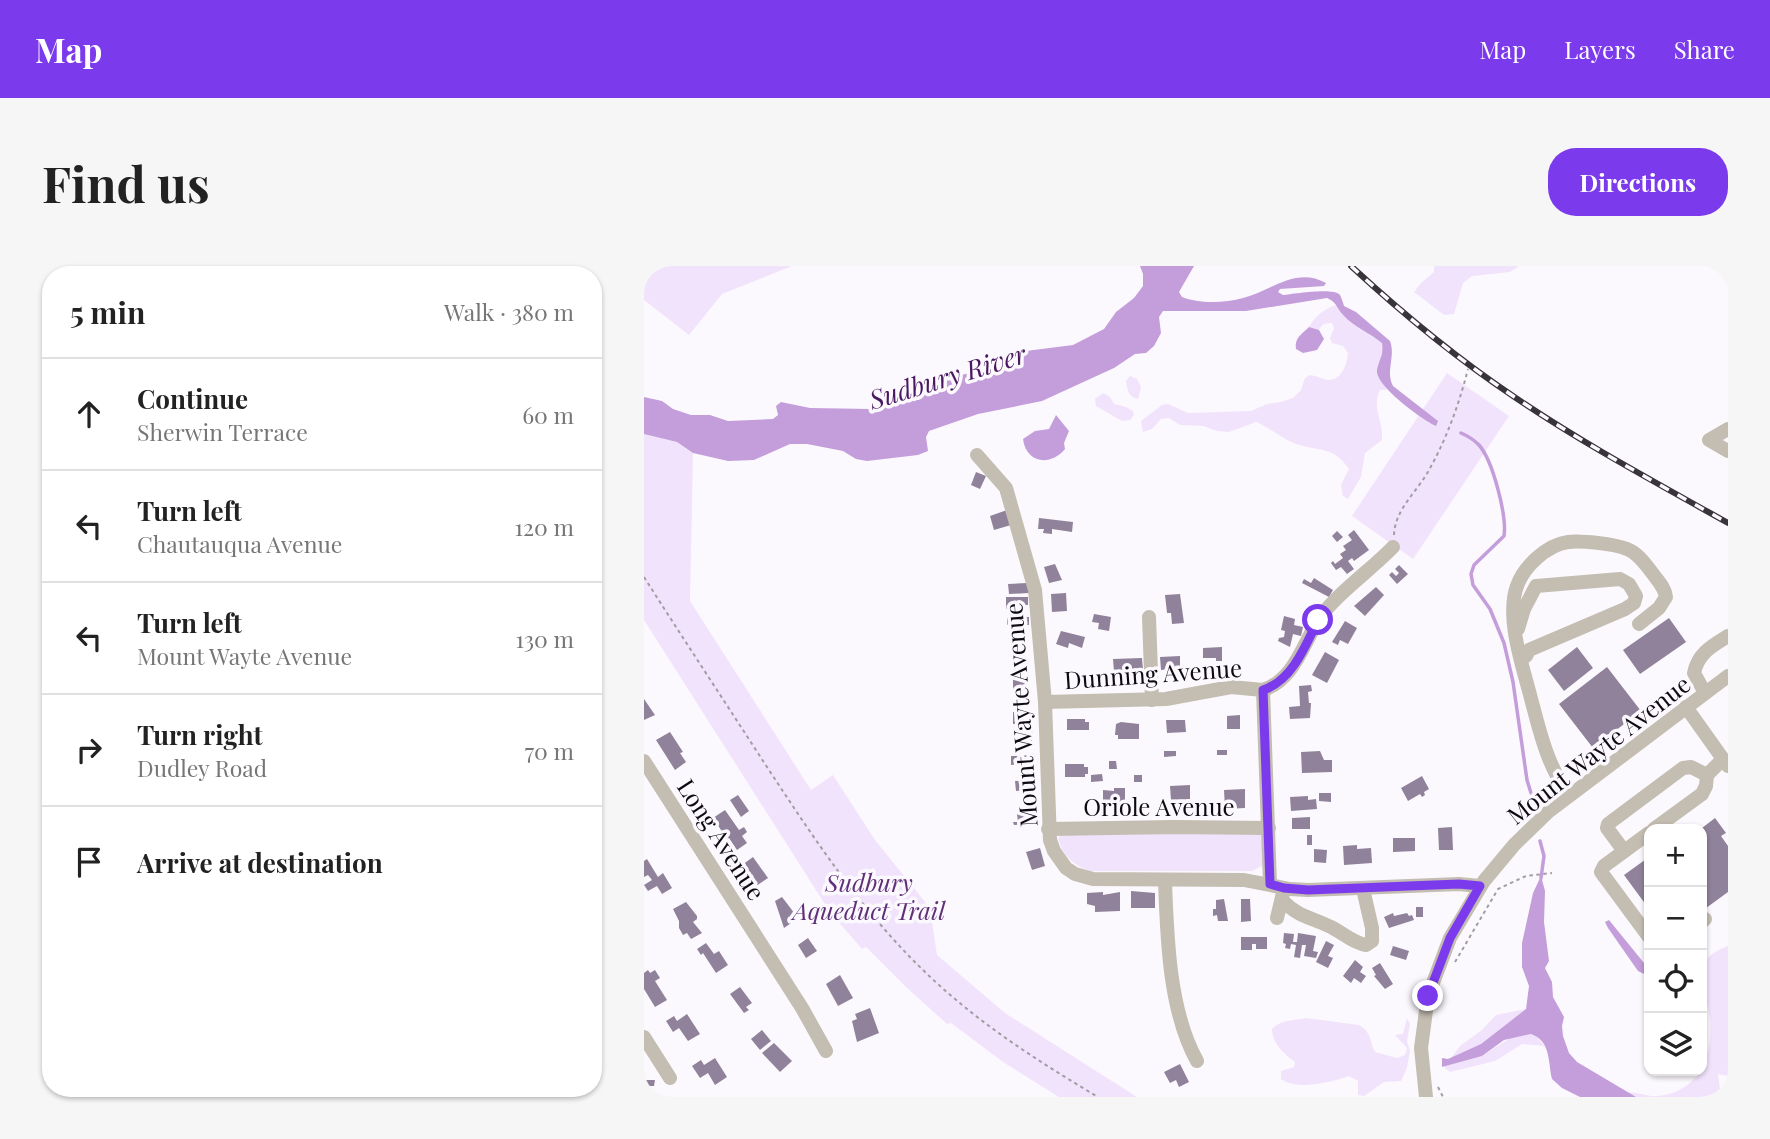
<!DOCTYPE html>
<meta charset="utf-8">
<style>
:root{--surface:#fff;--page:#f6f6f6;--text:#222;--muted:#767676;--line:#e0e0e0;--accent:#7c3aed}
body{margin:0;font-family:"Playfair Display",serif;background:var(--page);color:var(--text)}
.controls{position:absolute;right:21px;bottom:21px;display:grid;overflow:hidden;border-radius:14px;box-shadow:0 2px 5px #0004}
.controls button{width:63px;height:63px;display:grid;place-items:center;padding:0;border:0;border-bottom:2px solid var(--line);background:var(--surface);color:var(--text);font:35px sans-serif}
.stop{position:absolute;width:21px;height:21px;margin:-16px;border:5px solid #7c3aed;border-radius:50%;background:#fff}
.stop.end{background:#7c3aed;border-color:#fff;box-shadow:0 2px 7px #0008}
.list{margin:0;padding:0;list-style:none}
h2{display:flex;justify-content:space-between;align-items:center;height:91px;margin:0;padding:0 28px;font-size:30px}
h2 small{font-size:23px;font-weight:400;color:var(--muted)}
.list li{display:grid;grid-template-columns:46px 1fr auto;gap:21px;align-items:center;box-sizing:border-box;height:112px;padding:0 28px;border-top:2px solid var(--line)}
.list b{display:block;font-size:26px;white-space:nowrap}
.list p{margin:0;font-size:23px;white-space:nowrap;color:var(--muted)}
.list em{font-size:23px;font-style:normal;color:var(--muted)}
.icon{flex:none;width:38px;height:38px;fill:none;stroke:currentColor;stroke-width:2;stroke-linecap:round;stroke-linejoin:round}
.map{position:relative;flex:none;width:1084px;height:831px;overflow:hidden;border-radius:28px}
header{display:flex;align-items:center;gap:42px;box-sizing:border-box;height:98px;padding:0 35px;background:var(--accent);color:#fff}
header strong{font-size:33px}
nav{display:flex;gap:38px;margin-inline-start:auto;font-size:24px}
.intro{display:flex;align-items:center;justify-content:space-between;box-sizing:border-box;height:168px;padding:0 42px}
h1{margin:0;font-size:49px}
.button{padding:18px 32px;border-radius:28px;background:var(--accent);color:#fff;font-size:24px;font-weight:700}
main{display:flex;gap:42px;padding:0 42px}
aside{flex:1;background:var(--surface);border-radius:28px;box-shadow:0 2px 5px #0004}
.map>svg:first-child{display:block}
</style>
<header>
<strong>Map</strong>
<nav><a>Map</a><a>Layers</a><a>Share</a></nav>
</header>
<div class="intro"><h1>Find us</h1><a class="button">Directions</a></div>
<main>
<aside>
<h2>5 min<small>Walk · 380 m</small></h2>
<ul class="list">
<li><svg class="icon" aria-label="ahead" viewBox="0 0 24 24"><path d="M12 20V5M6 11l6-6 6 6"/></svg><div><b>Continue</b><p>Sherwin Terrace</p></div><em>60 m</em></li>
<li><svg class="icon" aria-label="left" viewBox="0 0 24 24"><path d="M17 20v-9H6M10 6l-5 5 5 5"/></svg><div><b>Turn left</b><p>Chautauqua Avenue</p></div><em>120 m</em></li>
<li><svg class="icon" aria-label="left" viewBox="0 0 24 24"><path d="M17 20v-9H6M10 6l-5 5 5 5"/></svg><div><b>Turn left</b><p>Mount Wayte Avenue</p></div><em>130 m</em></li>
<li><svg class="icon" aria-label="right" viewBox="0 0 24 24"><path d="M7 20v-9h11M14 6l5 5-5 5"/></svg><div><b>Turn right</b><p>Dudley Road</p></div><em>70 m</em></li>
<li><svg class="icon" aria-label="arrive" viewBox="0 0 24 24"><path d="M6 21V4h12l-3 4 3 4H6"/></svg><div><b>Arrive at destination</b></div></li>
</ul>
</aside>
<div class="map">
<svg width="1084" height="831" viewBox="0 0 1084 831">
<rect width="100%" height="100%" fill="#fcf9fe"/>
<g fill="#f1e3fb">
<polygon points="0,0 148,0 78,28 45,69 0,34"/>
<polygon points="790,0 875,0 866,6 828,10 819,17 810,48 800,49 770,26 777,17 790,6"/>
<path d="M693,39L697,48L739,77C741,103 727,98 743,124H736C727,141 740,157 738,174L721,187L717,211L704,233L699,230L697,219L705,203C690,181 679,186 656,179C640,175 627,162 612,156L585,166L573,165L559,160L536,159L525,152L517,153L508,163L499,166L497,155L518,139L524,138L544,147L607,145L623,138L637,136L649,132L657,124L661,112L666,109C673,110 678,113 684,114C698,114 703,98 704,87L699,80L688,77L686,72L690,62L688,57C681,57 678,58 675,64L665,61C670,51 682,41 693,39Z"/>
<polygon points="803,107 865,150 769,293 708,250"/>
<path d="M486,110L493,113L497,121L494,133C485,132 483,123 482,115Z"/>
<polygon points="459,127 466,131 470,138 482,141 489,145 490,149 486,154 478,155 452,140 451,133"/>
<polygon points="0,168 33,176 49,187 46,335 167,524 189,509 231,574 286,642 293,689 361,747 493,831 415,831 359,796 307,757 303,758 262,721 222,681 218,683 186,646 0,354"/>
<path d="M419,566L617,568L620,599L608,605H446C430,600 418,589 414,572Z"/>
<path d="M1084,680V810L1074,808L1077,831H992L982,826C993,826 1004,831 1014,830C1054,826 1069,792 1066,754C1063,726 1041,695 1084,680Z"/>
<polygon points="882,743 837,778 807,792 816,780 838,764 852,749"/>
<path d="M662,752L715,759C727,765 726,776 731,786L753,792L761,789L763,782L751,769L759,768L763,752L766,758L763,775L766,785L763,802L757,815L740,816L720,830L714,829V815L705,810C688,816 653,825 637,813V805L650,801L651,796C640,788 628,777 628,763C637,753 650,755 662,752Z"/>
<polygon points="887,768 891,769 901,780 878,778 851,795 806,806 801,802 801,800 838,790 866,772"/>
</g>
<g fill="#c49ddb">
<path d="M496,0H550L535,26L538,31C555,38 581,37 599,32C627,25 652,0 682,17L680,20L636,23L634,26L639,29C649,28 690,21 696,29C698,33 699,37 700,40L712,46L746,75C752,91 741,105 749,120L794,155L792,160C779,154 731,120 733,104C735,93 740,90 738,77C726,67 710,61 699,49C693,43 693,36 683,32L602,45H519L515,51L517,67L510,80L502,87L491,88L470,102L398,135L334,148L285,165L282,171L284,185L274,189L223,195L212,193L199,185L163,178H146L110,194L84,195L49,187L33,176L0,168V131L18,135L29,143L47,149H66L84,155L129,153L134,149L132,140L137,136L166,142L228,143L249,136L266,124L328,106L365,87L429,79L460,63L472,46L490,32L499,20V8Z"/>
<path d="M665,61L675,64L680,73L673,84L659,87L652,83C650,72 658,68 665,61Z"/>
<path d="M412,149L425,165L420,177L421,183C406,201 382,197 379,173L391,165L405,163Z"/>
<path d="M897,610L901,625L900,656L905,695L901,702L908,716L909,731L920,751L918,760L919,770L925,787L933,796L992,831H936L918,822L908,813C904,796 907,775 887,768L860,774L838,790L798,801V792L804,793L837,778L882,743L885,720L878,701V677L889,627Z"/>
<polygon points="965,654 1000,697 1003,702 1000,708 994,705 964,662 961,656"/>
</g>
<g fill="none" stroke-linecap="round" stroke-linejoin="round">
<g stroke="#c49ddb" stroke-width="3.5">
<path d="M817,167C824,170 830,174 835,179C849,195 863,250 860,270L830,299L827,308L829,319L846,343L860,377L869,416L883,514L887,527"/>
<polyline points="896,575 900,590 897,612"/>
</g>
</g>
<g fill="#90829a">
<polygon points="332,206 342,210 336,223 327,219"/>
<polygon points="363,244 367,259 350,264 346,250"/>
<polygon points="395,252 429,256 428,266 408,263 408,268 399,267 400,263 394,263"/>
<polygon points="710,264 725,284 710,295 708,292 704,295 710,303 703,308 697,301 692,304 687,297 689,295 691,298 699,292 696,288 702,284 699,280 708,274 704,269"/>
<polygon points="693,265 699,271 693,276 688,270"/>
<polygon points="411,298 418,314 405,317 400,301"/>
<polygon points="755,299 764,308 753,318 745,309 748,306 752,310 755,307 751,303"/>
<polygon points="670,312 689,324 685,331 658,317 660,313 667,317"/>
<polygon points="384,317 385,327 365,328 364,318"/>
<polygon points="732,321 740,329 721,350 710,340"/>
<polygon points="422,327 423,345 408,346 407,328"/>
<polygon points="536,328 540,357 528,358 527,347 523,347 521,329"/>
<polygon points="362,331 384,331 384,339 369,339 369,343 362,343"/>
<polygon points="450,348 467,351 465,365 454,363 455,357 448,356"/>
<polygon points="640,350 651,353 650,359 659,361 657,370 649,368 646,381 634,375 635,372 640,371 641,365 637,364"/>
<rect x="363" y="351" width="22" height="8"/>
<polygon points="1025,352 1042,376 996,408 979,384"/>
<polygon points="701,355 713,362 704,378 696,374 694,379 688,376"/>
<polygon points="417,365 441,371 438,382 425,377 424,382 412,378"/>
<polygon points="578,381 578,395 572,395 572,392 559,392 559,382"/>
<polygon points="933,381 949,402 920,425 904,404"/>
<polygon points="681,386 695,394 683,417 668,409"/>
<polygon points="536,390 536,402 517,404 516,391"/>
<polygon points="498,392 499,404 470,406 469,393"/>
<polygon points="963,401 997,445 949,482 915,438"/>
<polygon points="383,407 383,425 369,425 369,408"/>
<polygon points="667,419 668,425 664,426 665,437 667,437 666,452 646,453 645,441 656,440 655,420"/>
<polygon points="0,433 11,449 0,454"/>
<polygon points="369,446 374,446 374,451 389,451 388,475 374,475 375,458 369,458"/>
<polygon points="596,449 596,463 583,463 583,450"/>
<polygon points="423,453 441,453 441,456 445,456 445,464 423,464"/>
<polygon points="522,454 541,454 542,466 523,467"/>
<polygon points="477,456 495,458 495,473 474,473 474,469 471,469 472,458"/>
<polygon points="26,466 39,486 36,487 42,496 31,504 12,474"/>
<rect x="573" y="484" width="10" height="5"/>
<polygon points="520,485 532,485 532,490 520,491"/>
<polygon points="676,485 680,494 688,494 688,506 658,507 657,486"/>
<polygon points="390,489 391,496 367,499 367,490"/>
<polygon points="465,495 472,495 473,503 465,503"/>
<polygon points="421,498 440,498 440,501 444,501 444,508 441,508 441,511 421,511"/>
<polygon points="458,508 459,515 447,516 447,509"/>
<rect x="490" y="509" width="8" height="7"/>
<polygon points="778,510 785,523 780,526 781,529 778,531 776,528 764,535 757,522"/>
<polygon points="392,514 393,523 372,525 371,515"/>
<polygon points="546,519 546,533 527,534 526,520"/>
<polygon points="470,522 481,522 481,540 459,540 459,524 470,525"/>
<polygon points="601,523 601,542 581,543 580,524"/>
<polygon points="675,527 687,527 687,536 675,535"/>
<polygon points="94,529 105,545 97,551 86,534"/>
<polygon points="664,530 664,534 672,533 673,543 647,545 646,531"/>
<polygon points="81,544 95,564 100,561 103,566 98,570 103,577 93,584 85,572 83,573 69,552"/>
<polygon points="393,547 394,557 370,559 369,556 374,556 373,548"/>
<polygon points="666,551 666,563 648,563 648,552"/>
<polygon points="1071,552 1082,567 1077,570 1084,580 1084,626 1058,645 1058,562"/>
<polygon points="808,561 809,584 795,584 794,562"/>
<rect x="663" y="569" width="5" height="10"/>
<polygon points="749,572 771,572 771,585 749,586"/>
<polygon points="713,579 713,583 727,582 728,597 700,599 699,580"/>
<polygon points="396,582 401,600 388,604 382,586"/>
<polygon points="670,583 683,584 682,597 670,596"/>
<polygon points="109,591 124,612 112,620 98,599"/>
<polygon points="1005,591 1005,643 980,609"/>
<polygon points="3,593 14,611 19,607 28,622 18,628 13,620 4,625 0,619 8,614 4,609 0,611 0,595"/>
<polygon points="487,625 511,627 511,642 487,642"/>
<polygon points="459,626 459,629 476,626 476,645 451,646 451,640 443,638 443,627"/>
<polygon points="138,631 151,648 147,651 150,655 140,662 131,635"/>
<polygon points="580,633 584,655 574,655 573,649 569,650 569,643 572,643 572,634"/>
<polygon points="597,633 606,633 607,655 597,656"/>
<polygon points="42,636 53,650 53,653 49,656 58,667 47,673 43,667 39,669 35,662 35,655 29,643"/>
<rect x="772" y="641" width="7" height="10"/>
<polygon points="749,647 750,650 763,647 765,650 768,649 770,654 745,662 740,651"/>
<polygon points="640,667 650,668 649,676 653,676 654,667 672,670 669,685 674,686 672,692 660,690 662,679 658,679 656,692 650,691 652,679 647,678 646,683 641,682 642,678 639,677"/>
<polygon points="597,671 623,671 623,683 612,683 612,678 608,678 608,684 597,684"/>
<polygon points="164,672 173,685 162,692 154,679"/>
<polygon points="682,675 690,679 684,690 689,692 684,702 672,696"/>
<polygon points="62,677 70,688 75,685 84,699 72,707 59,687 57,689 53,683"/>
<polygon points="749,680 765,685 762,694 746,689"/>
<polygon points="711,694 719,701 716,706 722,710 717,717 710,712 707,717 699,710"/>
<polygon points="736,697 749,718 741,723 730,710 732,709 728,702"/>
<polygon points="4,704 6,707 11,704 16,712 11,715 23,734 11,741 0,723 0,707"/>
<polygon points="196,709 209,732 194,740 182,718"/>
<polygon points="96,721 108,737 102,741 105,744 100,747 86,728"/>
<polygon points="226,742 235,767 213,776 208,755 213,753 211,748"/>
<polygon points="43,748 56,768 44,775 35,762 29,766 22,755 30,750 33,755"/>
<polygon points="118,764 127,775 116,784 107,773"/>
<polygon points="130,777 148,795 136,806 118,787"/>
<polygon points="71,792 83,811 71,819 64,807 56,812 48,800 57,794 60,799"/>
<polygon points="536,798 545,816 535,821 532,814 526,817 520,806"/>
<polygon points="2,814 11,814 10,820 2,820"/>
</g>
<g fill="none" stroke-linecap="round" stroke-linejoin="round">
<g stroke="#a19da3" stroke-width="2" stroke-dasharray="3.5 3.5" stroke-linecap="butt">
<path d="M750,269C751,243 773,226 785,204C803,172 815,138 824,103"/>
<path d="M0,311C40,374 81,436 121,498C169,571 216,643 279,704C331,755 392,794 454,831"/>
<polyline points="811,696 854,623 882,610 908,607"/>
<polyline points="794,821 799,831"/>
</g>
<g stroke="#c3bdb2" stroke-width="14">
<polyline points="1084,163 1065,174 1084,185"/>
<polyline points="333,189 362,222 391,324 401,436 406,574 410,585 422,602 431,608 449,613 600,614 646,623 664,624 815,618 836,620"/>
<polyline points="505,351 508,434"/>
<polyline points="874,363 880,343 892,320 976,313 985,318 992,330 990,337 981,343 885,384 882,390"/>
<path d="M619,424C650,414 659,378 675,353C691,329 728,303 749,281"/>
<polyline points="619,424 626,618"/>
<path d="M1061,427L1050,407C1054,387 1068,380 1084,370"/>
<polyline points="401,436 522,433 587,421 619,424"/>
<polyline points="1042,441 1084,500"/>
<polyline points="0,495 158,742 182,785"/>
<path d="M925,529C902,498 895,462 885,425C877,395 862,350 873,320C880,300 903,279 924,276C936,274 971,278 983,283C994,287 1002,299 1009,308C1015,316 1021,322 1022,331L1015,342L995,358"/>
<polyline points="404,563 530,561 625,562"/>
<polyline points="1010,563 1058,528 1062,520 1063,509 1079,493"/>
<polyline points="1005,567 960,600 957,606 1005,671"/>
<polyline points="980,585 963,562 964,558 1039,502 1047,501 1063,509"/>
<path d="M521,615C523,671 525,745 553,795"/>
<path d="M638,634C654,651 667,651 687,661C699,667 709,677 722,679L728,675V662L719,623"/>
<polyline points="633,652 639,627"/>
<polyline points="1058,656 1061,653"/>
<polyline points="0,771 26,812"/>
<polyline points="782,831 777,782 784,730 806,672 840,615 870,579 904,546 1084,410"/>
</g>
<g stroke="#39343b" stroke-width="6">
<path id="rail" d="M707,0C758,47 811,91 869,130C938,177 1011,216 1084,257"/>
</g>
<use href="#rail" stroke="#fcf9fe" stroke-width="3.5" stroke-dasharray="10" stroke-linecap="butt"/>
</g>
<g fill="none" stroke-linecap="round" stroke-linejoin="round">
<path stroke="#7c3aed" stroke-width="9" d="M674,354C662,379 648,415 619,424L626,618L640,622L664,624L815,618L836,620L806,672L784,730"/>
</g>
<g text-anchor="middle" dominant-baseline="central" stroke-width="7" stroke-linejoin="round" paint-order="stroke">
<g font-size="24" fill="#0f0a12" stroke="#fcf9fe">
<text transform="translate(509 407) rotate(-4)">Dunning Avenue</text>
<text transform="translate(376 449) rotate(-94)">Mount Wayte Avenue</text>
<text transform="translate(954 483) rotate(-38)">Mount Wayte Avenue</text>
<text x="515" y="540">Oriole Avenue</text>
<text transform="translate(78 573) rotate(57)">Long Avenue</text>
</g>
<g font-size="24" font-style="italic" fill="#5f2f79" stroke="#fcf9fe">
<text x="225" y="616">Sudbury<tspan x="225" dy="28">Aqueduct Trail</tspan></text>
</g>
<g font-size="26" font-style="italic" fill="#491861" stroke="#fcf9fe">
<text transform="translate(303 110) rotate(-17)">Sudbury River</text>
</g>
</g>
</svg>
<div class="controls">
<button>+</button>
<button>−</button>
<button><svg class="icon" aria-label="locate" viewBox="0 0 24 24"><circle cx="12" cy="12" r="6"/><path d="M12 2v4M12 18v4M2 12h4M18 12h4"/></svg></button>
<button><svg class="icon" aria-label="layers" viewBox="0 0 24 24"><path d="M12 4l9 5-9 5-9-5zM3 14l9 5 9-5"/></svg></button>
</div>
<div class="stop" style="left:674px;top:354px"></div>
<div class="stop end" style="left:784px;top:730px"></div>
</div>
</main>
